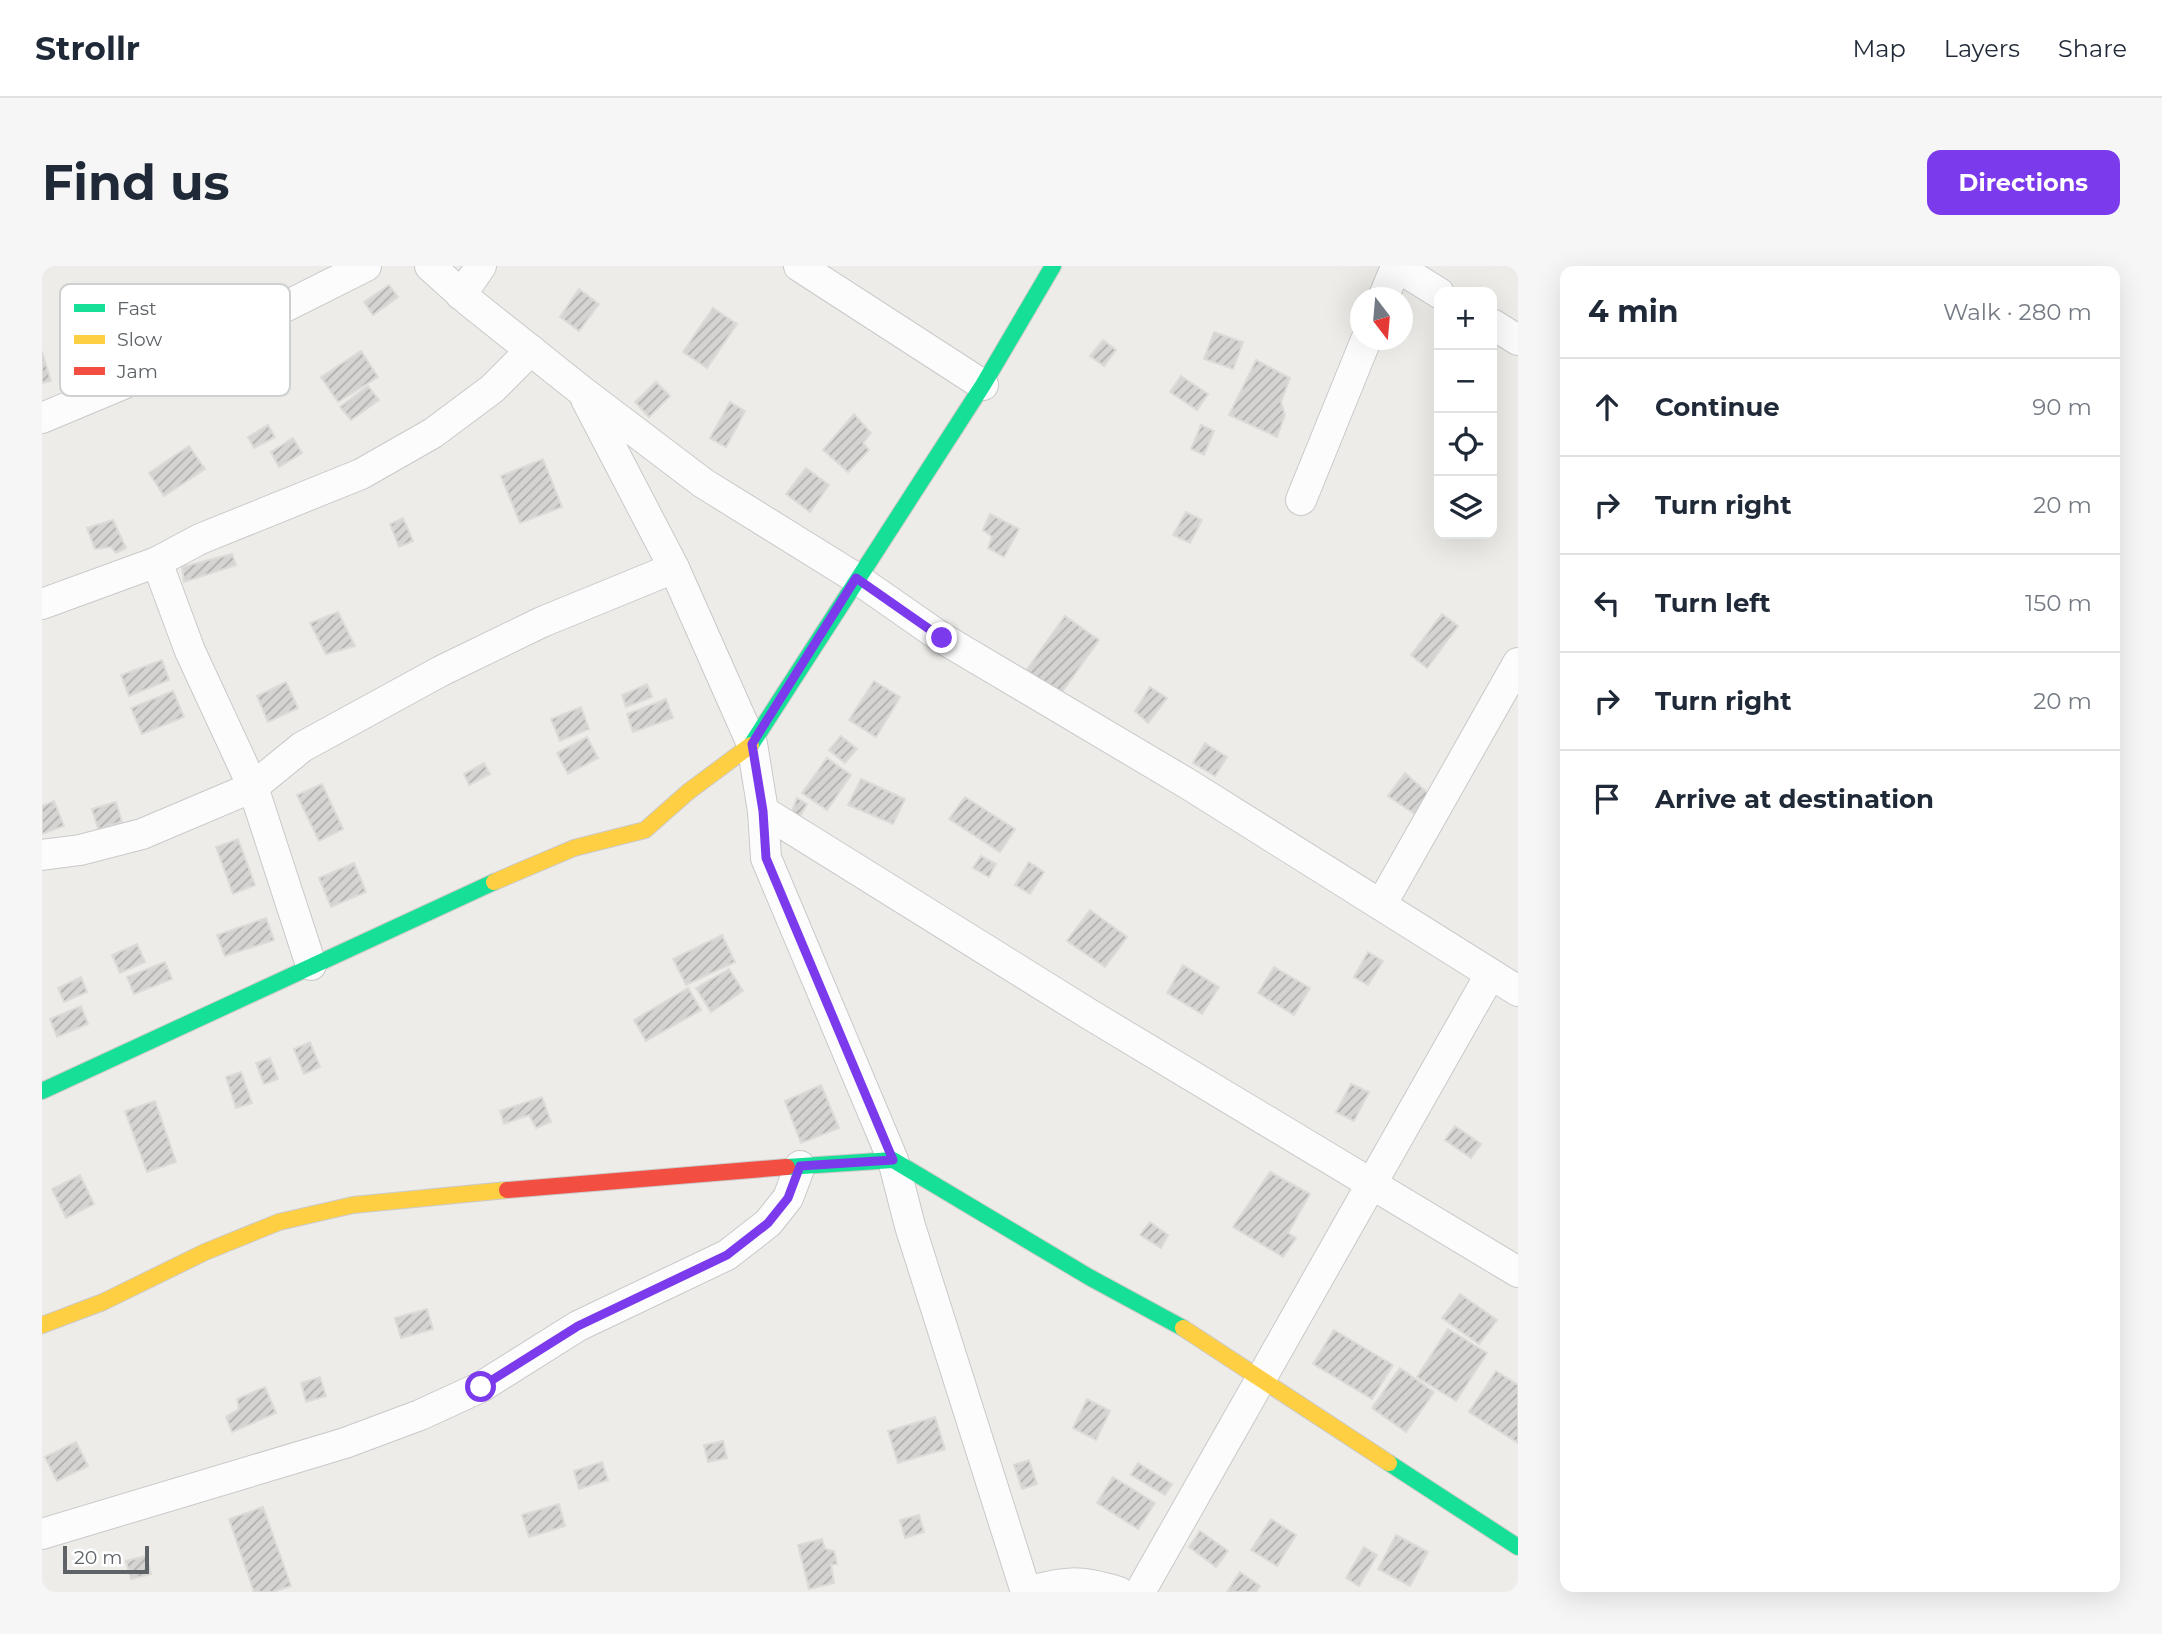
<!DOCTYPE html>
<meta charset="utf-8">
<style>
:root{--surface:#fff;--page:#f6f6f7;--text:#1f2937;--muted:#747a83;--line:#e0e1e3;--accent:#7c3aed}
body{margin:0;font-family:Montserrat,sans-serif;background:var(--page);color:var(--text)}
.controls{position:absolute;right:21px;top:21px;display:grid;overflow:hidden;border-radius:14px;box-shadow:0 7px 28px #0002}
.controls button{width:63px;height:63px;display:grid;place-items:center;padding:0;border:0;border-bottom:2px solid var(--line);background:var(--surface);color:var(--text);font:35px sans-serif}
.compass{position:absolute;left:1308px;top:21px;width:63px;height:63px;border-radius:50%;background:var(--surface);box-shadow:0 7px 28px #0002;rotate:164deg}
.scale{position:absolute;left:21px;bottom:18px;width:86px;box-sizing:border-box;padding-left:7px;border:4px solid #5d6266;border-top:0;font-size:19px;line-height:24px;white-space:nowrap;color:#5d6266;-webkit-text-stroke:5px #fff;paint-order:stroke}
.stop{position:absolute;width:21px;height:21px;margin:-16px;border:5px solid #7c3aed;border-radius:50%;background:#fff}
.stop.end{background:#7c3aed;border-color:#fff;box-shadow:0 2px 7px #0008}
.list{margin:0;padding:0;list-style:none}
h2{display:flex;justify-content:space-between;align-items:center;height:91px;margin:0;padding:0 28px;font-size:30px}
h2 small{font-size:23px;font-weight:400;color:var(--muted)}
.list li{display:grid;grid-template-columns:46px 1fr auto;gap:21px;align-items:center;box-sizing:border-box;height:98px;padding:0 28px;border-top:2px solid var(--line)}
.list b{display:block;font-size:26px;white-space:nowrap}
.list em{font-size:23px;font-style:normal;color:var(--muted)}
.icon{flex:none;width:38px;height:38px;fill:none;stroke:currentColor;stroke-width:2;stroke-linecap:round;stroke-linejoin:round}
.map{position:relative;flex:none;width:1476px;height:1326px;overflow:hidden;border-radius:14px}
header{display:flex;align-items:center;gap:42px;box-sizing:border-box;height:98px;padding:0 35px;background:var(--surface);border-bottom:2px solid var(--line)}
header strong{font-size:33px}
nav{display:flex;gap:38px;margin-inline-start:auto;font-size:24px}
.intro{display:flex;align-items:center;justify-content:space-between;box-sizing:border-box;height:168px;padding:0 42px}
h1{margin:0;font-size:49px}
.button{padding:18px 32px;border-radius:14px;background:var(--accent);color:#fff;font-size:24px;font-weight:700}
main{display:flex;gap:42px;padding:0 42px}
aside{flex:1;background:var(--surface);border-radius:14px;box-shadow:0 7px 28px #0002}
.map>svg:first-child{display:block}
</style>
<header>
<strong>Strollr</strong>
<nav><a>Map</a><a>Layers</a><a>Share</a></nav>
</header>
<div class="intro"><h1>Find us</h1><a class="button">Directions</a></div>
<main>
<div class="map">
<svg width="1476" height="1326" viewBox="0 0 1476 1326">
<defs>
<pattern id="building-hatch" width="6" height="6" patternUnits="userSpaceOnUse" patternTransform="scale(1.75)"><rect width="6" height="6" fill="#d5d4d2"/><path d="M-1 1l2-2M0 6l6-6M5 7l2-2" fill="none" stroke="#b0afae"/></pattern>
</defs>
<rect width="100%" height="100%" fill="#eeece8"/>
<g fill="url(#building-hatch)" stroke="#dddbd8" stroke-width="2">
<polygon points="347,19 356,31 331,49 322,36"/>
<polygon points="537,23 557,38 537,65 518,51"/>
<polygon points="671,42 695,58 665,102 641,86"/>
<polygon points="1172,66 1201,76 1191,103 1162,93"/>
<polygon points="1061,74 1074,84 1062,100 1048,90"/>
<polygon points="319,85 336,111 296,136 279,111"/>
<polygon points="0,86 9,115 0,117"/>
<polygon points="1214,94 1248,112 1239,136 1243,149 1235,171 1187,149"/>
<polygon points="1139,110 1166,128 1155,144 1128,126"/>
<polygon points="614,116 628,130 607,151 593,136"/>
<polygon points="326,120 337,134 309,154 298,141"/>
<polygon points="688,136 703,145 684,181 668,172"/>
<polygon points="812,148 829,167 821,177 827,184 806,206 781,184"/>
<polygon points="226,159 233,171 212,182 206,171"/>
<polygon points="1159,159 1172,165 1162,189 1149,183"/>
<polygon points="251,172 260,187 237,201 229,186"/>
<polygon points="147,180 163,203 122,230 107,207"/>
<polygon points="501,193 520,241 478,257 459,210"/>
<polygon points="764,202 787,219 768,246 744,228"/>
<polygon points="1144,246 1160,254 1148,277 1131,269"/>
<polygon points="948,248 977,263 962,291 946,282 950,271 941,264"/>
<polygon points="361,252 371,275 357,281 348,258"/>
<polygon points="71,254 84,282 74,287 69,281 53,283 45,262"/>
<polygon points="190,288 194,299 142,316 140,301"/>
<polygon points="296,346 313,380 284,388 268,357"/>
<polygon points="1400,348 1416,360 1385,402 1369,389"/>
<polygon points="1023,350 1057,374 1015,433 981,409"/>
<polygon points="120,394 127,414 87,430 79,409"/>
<polygon points="832,415 858,431 834,471 807,454"/>
<polygon points="244,416 256,442 226,456 215,430"/>
<polygon points="605,418 610,431 584,441 580,429"/>
<polygon points="1108,421 1125,432 1106,457 1093,445"/>
<polygon points="131,425 142,451 100,468 89,442"/>
<polygon points="624,433 631,452 591,466 585,448"/>
<polygon points="539,441 547,463 518,475 509,453"/>
<polygon points="799,470 815,483 803,497 787,484"/>
<polygon points="545,471 556,492 526,508 515,487"/>
<polygon points="1163,477 1185,491 1173,510 1151,497"/>
<polygon points="785,492 809,509 785,544 760,527"/>
<polygon points="442,497 448,508 427,519 422,508"/>
<polygon points="1363,507 1387,528 1380,553 1346,530"/>
<polygon points="819,513 863,533 851,558 806,539"/>
<polygon points="280,518 301,563 277,575 255,529"/>
<polygon points="923,531 973,563 958,586 907,553"/>
<polygon points="755,532 765,538 756,554 749,548"/>
<polygon points="12,535 22,560 0,568 0,540"/>
<polygon points="74,536 80,556 56,563 50,543"/>
<polygon points="196,573 213,619 191,628 174,581"/>
<polygon points="939,590 954,598 947,611 931,602"/>
<polygon points="987,596 1002,606 988,628 973,619"/>
<polygon points="312,597 324,626 289,641 277,612"/>
<polygon points="1048,644 1085,671 1063,701 1025,675"/>
<polygon points="224,652 232,674 183,690 175,669"/>
<polygon points="680,669 693,696 644,719 631,693"/>
<polygon points="95,678 103,696 78,707 70,689"/>
<polygon points="1326,686 1341,695 1326,719 1312,711"/>
<polygon points="123,696 130,713 92,728 85,711"/>
<polygon points="1141,699 1177,721 1160,748 1125,727"/>
<polygon points="1232,701 1268,722 1252,749 1216,727"/>
<polygon points="687,703 701,725 669,746 654,722"/>
<polygon points="39,711 45,726 22,736 16,722"/>
<polygon points="646,722 659,744 604,775 592,754"/>
<polygon points="39,740 46,758 15,771 8,753"/>
<polygon points="268,776 278,801 262,808 252,783"/>
<polygon points="228,792 236,813 222,818 214,797"/>
<polygon points="199,806 210,837 194,842 184,811"/>
<polygon points="1309,818 1327,826 1312,855 1294,846"/>
<polygon points="779,819 797,862 759,877 743,835"/>
<polygon points="500,831 509,856 494,862 487,849 462,858 458,845"/>
<polygon points="113,835 134,896 105,906 83,845"/>
<polygon points="1413,860 1439,878 1429,892 1403,874"/>
<polygon points="1228,906 1268,928 1246,967 1254,972 1241,991 1191,961"/>
<polygon points="38,909 52,938 24,952 10,923"/>
<polygon points="1108,956 1126,969 1119,982 1098,969"/>
<polygon points="1418,1028 1455,1054 1437,1078 1400,1052"/>
<polygon points="385,1043 391,1063 359,1072 353,1052"/>
<polygon points="1406,1063 1445,1087 1414,1135 1375,1111"/>
<polygon points="1292,1064 1351,1099 1330,1133 1271,1098"/>
<polygon points="1358,1102 1392,1126 1364,1166 1330,1142"/>
<polygon points="1454,1105 1476,1119 1476,1177 1427,1146"/>
<polygon points="278,1111 284,1130 264,1136 259,1117"/>
<polygon points="223,1121 234,1147 190,1166 184,1151 197,1143 195,1133"/>
<polygon points="1045,1133 1068,1145 1054,1174 1031,1162"/>
<polygon points="893,1151 903,1183 856,1197 846,1165"/>
<polygon points="681,1175 685,1192 666,1196 662,1179"/>
<polygon points="34,1176 46,1200 15,1215 3,1191"/>
<polygon points="987,1194 995,1218 980,1223 972,1199"/>
<polygon points="560,1196 566,1214 537,1223 532,1205"/>
<polygon points="1096,1197 1130,1218 1123,1229 1089,1209"/>
<polygon points="1071,1211 1113,1237 1096,1263 1055,1237"/>
<polygon points="517,1238 523,1260 487,1271 480,1249"/>
<polygon points="221,1241 249,1320 231,1326 212,1326 187,1253"/>
<polygon points="877,1249 882,1266 863,1272 858,1254"/>
<polygon points="1229,1253 1254,1269 1235,1300 1209,1284"/>
<polygon points="1158,1265 1186,1285 1174,1301 1147,1281"/>
<polygon points="1354,1269 1386,1286 1368,1320 1336,1303"/>
<polygon points="780,1273 783,1283 792,1285 795,1298 789,1299 792,1317 767,1323 756,1279"/>
<polygon points="1322,1281 1335,1289 1317,1320 1304,1312"/>
<polygon points="104,1290 109,1308 89,1313 84,1295"/>
<polygon points="1198,1306 1218,1320 1214,1326 1185,1326"/>
</g>
<g fill="none" stroke-linecap="round" stroke-linejoin="round">
<g stroke="#c9c9c9" stroke-width="32">
<g id="street">
<polyline points="388,0 428,36 541,126 661,217 814,312 900,372 1146,518 1476,725"/>
<polyline points="757,0 941,119"/>
<polyline points="1354,0 1397,27"/>
<polyline points="419,29 439,0"/>
<polyline points="1341,32 1354,1"/>
<polyline points="1450,58 1476,74"/>
<polyline points="544,133 632,302 710,478 721,545 724,592 851,894 868,960 984,1326"/>
<polyline points="0,152 129,98 324,0"/>
<polyline points="1259,234 1324,74"/>
<polyline points="115,296 148,385 211,521 269,699"/>
<polyline points="0,338 115,296 158,273 319,208 391,167 450,123 489,84"/>
<polyline points="721,545 1047,748 1476,1006"/>
<polyline points="0,589 38,584 100,568 211,521 260,481 399,405 500,356 632,302"/>
<polyline points="1339,639 1476,397"/>
<polyline points="0,1268 303,1177 378,1149 439,1121 536,1060 685,989 726,957 746,932 758,900"/>
<path d="M984,1326C1024,1315 1037,1314 1077,1326"/>
<polyline points="1098,1326 1448,709"/>
</g>
</g>
<g stroke="#cacaca" stroke-width="18">
<g id="fast">
<polyline points="709,479 941,119 1011,0"/>
<polyline points="0,825 452,616"/>
<polyline points="745,901 851,894 1047,1011 1141,1062"/>
<polyline points="1347,1197 1476,1281"/>
</g>
</g>
<g stroke="#cacaca" stroke-width="18">
<g id="slow">
<polyline points="452,616 532,582 603,564 646,526 709,479"/>
<polyline points="0,1059 61,1036 163,986 237,956 311,939 465,924"/>
<polyline points="1141,1062 1347,1197"/>
</g>
</g>
<g stroke="#cacaca" stroke-width="18">
<polyline id="jam" points="465,924 745,901"/>
</g>
<use href="#street" stroke="#fcfcfc" stroke-width="30"/>
<use href="#fast" stroke="#16e098" stroke-width="16"/>
<use href="#slow" stroke="#ffcf43" stroke-width="16"/>
<use href="#jam" stroke="#f24e42" stroke-width="16"/>
</g>
<g fill="none" stroke-linecap="round" stroke-linejoin="round">
<polyline stroke="#7c3aed" stroke-width="9" points="439,1121 536,1060 685,989 726,957 746,932 758,900 851,894 724,592 721,545 710,478 814,312 900,372"/>
</g>
<rect x="18" y="18" width="230" height="112" rx="10" fill="#fff" stroke="#ced0d1" stroke-width="2"/>
<rect x="32" y="38" width="31" height="8" fill="#16e098"/>
<rect x="32" y="69" width="31" height="9" fill="#ffcf43"/>
<rect x="32" y="101" width="31" height="8" fill="#f24e42"/>
<g font-size="19" fill="#5d6266">
<text x="75" y="49">Fast</text>
<text x="75" y="80">Slow</text>
<text x="75" y="112">Jam</text>
</g>
</svg>
<div class="controls">
<button>+</button>
<button>−</button>
<button><svg class="icon" aria-label="locate" viewBox="0 0 24 24"><circle cx="12" cy="12" r="6"/><path d="M12 2v4M12 18v4M2 12h4M18 12h4"/></svg></button>
<button><svg class="icon" aria-label="layers" viewBox="0 0 24 24"><path d="M12 4l9 5-9 5-9-5zM3 14l9 5 9-5"/></svg></button>
</div>
<svg class="compass" viewBox="-18 -18 36 36"><path d="M0-13l5 13h-10z" fill="#e53935"/><path d="M0 13l5-13h-10z" fill="#747a83"/></svg>
<div class="scale">20 m</div>
<div class="stop" style="left:439px;top:1121px"></div>
<div class="stop end" style="left:900px;top:372px"></div>
</div>
<aside>
<h2>4 min<small>Walk · 280 m</small></h2>
<ul class="list">
<li><svg class="icon" aria-label="ahead" viewBox="0 0 24 24"><path d="M12 20V5M6 11l6-6 6 6"/></svg><div><b>Continue</b></div><em>90 m</em></li>
<li><svg class="icon" aria-label="right" viewBox="0 0 24 24"><path d="M7 20v-9h11M14 6l5 5-5 5"/></svg><div><b>Turn right</b></div><em>20 m</em></li>
<li><svg class="icon" aria-label="left" viewBox="0 0 24 24"><path d="M17 20v-9H6M10 6l-5 5 5 5"/></svg><div><b>Turn left</b></div><em>150 m</em></li>
<li><svg class="icon" aria-label="right" viewBox="0 0 24 24"><path d="M7 20v-9h11M14 6l5 5-5 5"/></svg><div><b>Turn right</b></div><em>20 m</em></li>
<li><svg class="icon" aria-label="arrive" viewBox="0 0 24 24"><path d="M6 21V4h12l-3 4 3 4H6"/></svg><div><b>Arrive at destination</b></div></li>
</ul>
</aside>
</main>
